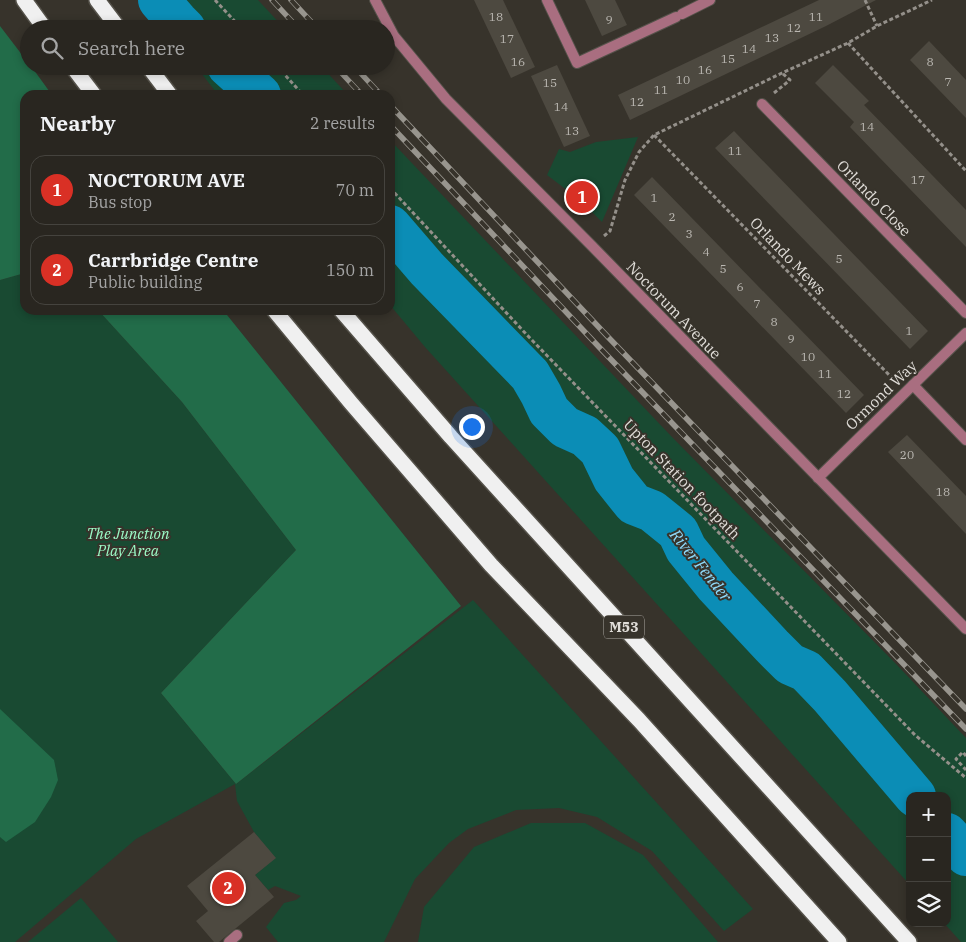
<!DOCTYPE html>
<meta charset="utf-8">
<style>
:root{--surface:#292620;--page:#312e29;--text:#f1f3f6;--muted:#a5a5a5;--line:#45433e;--accent:#d93025}
body{margin:0;font-family:"IBM Plex Serif",serif;background:var(--page);color:var(--text)}
.controls{position:absolute;right:15px;bottom:15px;display:grid;overflow:hidden;border-radius:10px;box-shadow:0 2px 8px #0003}
.controls button{width:45px;height:45px;display:grid;place-items:center;padding:0;border:0;border-bottom:1px solid var(--line);background:var(--surface);color:var(--text);font:25px sans-serif}
.you{position:absolute;left:471px;top:426px;width:18px;height:18px;margin:-12px;border:4px solid #fff;border-radius:50%;background:#1a73e8;box-shadow:0 0 0 8px #1a73e833}
.badge{display:grid;place-items:center;width:32px;height:32px;border-radius:50%;background:var(--accent);color:#fff;font-size:16px;font-weight:700}
.pin{position:absolute;translate:-50% -50%;border:2px solid #fff;box-shadow:0 1px 5px #0006}
.list{margin:0;padding:0;list-style:none}
h2{display:flex;justify-content:space-between;align-items:center;height:65px;margin:0;padding:0 20px;font-size:21px}
h2 small{font-size:16px;font-weight:400;color:var(--muted)}
.list li{display:grid;grid-template-columns:32px 1fr auto;gap:15px;align-items:center;box-sizing:border-box;height:70px;margin:0 10px 10px;padding:0 10px;border:1px solid var(--line);border-radius:15px}
.list b{display:block;font-size:19px;white-space:nowrap}
.list p{margin:0;font-size:16px;white-space:nowrap;color:var(--muted)}
.list em{font-size:16px;font-style:normal;color:var(--muted)}
.icon{flex:none;width:28px;height:28px;fill:none;stroke:currentColor;stroke-width:2;stroke-linecap:round;stroke-linejoin:round}
.map{position:relative;flex:none;width:966px;height:942px;overflow:hidden}
.search{position:absolute;background:var(--surface);box-shadow:0 2px 8px #0003;left:20px;top:20px;width:375px;height:55px;display:flex;align-items:center;gap:12px;box-sizing:border-box;padding:0 18px;border-radius:28px;color:var(--muted);font-size:19px}
.panel{position:absolute;background:var(--surface);box-shadow:0 2px 8px #0003;left:20px;top:90px;width:375px;height:225px;border-radius:15px}
.map>svg:first-child{display:block}
</style>
<div class="map">
<svg width="966" height="942" viewBox="0 0 966 942">
<rect width="100%" height="100%" fill="#37332b"/>
<g fill="#194a32">
<polygon points="145,0 258,0 285,29 167,29"/>
<polygon points="196,66 321,66 348,95 218,95"/>
<polygon points="638,137 602,222 580,200 547,175 559,149 570,152 596,142"/>
<polygon points="390,140 671,436 897,665 966,738 966,942 961,942 944,923 947,923 947,796 910,796 910,885 425,347 390,305"/>
<polygon points="25,273 25,310 98,310 182,402 296,550 161,693 236,784 473,600 753,909 724,931 652,851 597,817 559,808 516,810 468,829 449,843 415,879 384,942 278,942 266,927 284,903 296,900 301,896 275,886 268,890 255,875 275,858 254,832 237,801 235,784 136,839 15,942 0,942 0,280"/>
<polygon points="531,823 585,823 643,855 718,942 418,942 424,907 474,847"/>
<polygon points="81,898 118,942 28,942"/>
</g>
<g fill="#226c49">
<polygon points="0,26 29,64 29,66 31,66 52,95 25,95 25,273 0,280"/>
<polygon points="98,310 223,310 461,606 236,784 161,693 296,550 182,402"/>
<polygon points="0,709 54,760 58,780 51,797 35,822 6,842 0,837"/>
</g>
<g fill="none" stroke-linecap="round" stroke-linejoin="round">
<g stroke="#0b8db6" stroke-width="42">
<polyline points="159,0 177,21 185,29"/>
<polyline points="228,66 260,95"/>
<polyline points="390,226 427,269 530,375 541,394 549,411 565,427 585,436 600,450 614,479 634,504 652,511 678,532 686,549 716,586 772,646 790,664 806,671 830,696 915,796"/>
<polyline points="947,834 966,855"/>
</g>
</g>
<g fill="#4d4940">
<polygon points="474,0 503,0 535,67 511,78"/>
<polygon points="585,0 615,0 627,25 602,36"/>
<polygon points="819,0 876,0 826,26 630,120 618,95"/>
<polygon points="929,41 966,80 966,118 910,60"/>
<polygon points="557,65 590,136 564,147 531,76"/>
<polygon points="833,65 869,101 864,105 966,210 966,247 850,127 854,122 815,83"/>
<polygon points="734,131 928,331 910,349 715,148"/>
<polygon points="652,177 864,395 846,413 634,195"/>
<polygon points="907,435 966,496 966,534 888,452"/>
<polygon points="254,832 276,858 255,875 274,897 219,942 214,942 196,921 208,911 187,886"/>
</g>
<g fill="none" stroke-linecap="round" stroke-linejoin="round">
<g stroke="#55524a" stroke-width="12">
<polyline id="service" points="229,942 237,935"/>
</g>
<g stroke="#55524a" stroke-width="12">
<g id="minor">
<polyline points="547,0 577,63 676,17"/>
<polyline points="682,14 710,0"/>
<polyline points="762,104 966,313"/>
<polyline points="913,385 966,440"/>
<polyline points="818,478 966,333"/>
</g>
</g>
<g stroke="#55524a" stroke-width="12">
<polyline id="tertiary" points="375,0 394,36 446,99 591,245 966,629"/>
</g>
<g stroke="#55524a" stroke-width="18">
<g id="motorway">
<polyline points="24,0 45,29"/>
<polyline points="97,0 119,29"/>
<polyline points="72,66 94,95"/>
<polyline points="148,66 170,95"/>
<polyline points="274,310 351,403 491,565 639,720 839,942"/>
<polyline points="341,310 451,437 909,942"/>
</g>
</g>
<g stroke="#94908a" stroke-width="3" stroke-dasharray="4 2.5" stroke-linecap="butt">
<polyline points="215,0 242,29"/>
<polyline points="865,0 877,26"/>
<polyline points="848,43 966,171"/>
<polyline points="277,66 303,95"/>
<polyline points="774,93 790,80 782,73"/>
<polyline points="654,135 895,381"/>
<polyline points="390,188 527,335 915,735 966,778"/>
<polyline points="604,236 610,231 625,180 639,152 654,135 782,73 848,43 877,26 932,0"/>
<polyline points="966,756 963,752 956,759 966,770"/>
</g>
<use href="#service" stroke="#a96e80" stroke-width="10"/>
<use href="#minor" stroke="#a96e80" stroke-width="10"/>
<use href="#tertiary" stroke="#a96e80" stroke-width="10"/>
<use href="#motorway" stroke="#f0f0f0" stroke-width="15"/>
<g stroke="#98958e" stroke-width="5.5">
<g id="rail">
<polyline points="272,0 299,29"/>
<polyline points="291,0 318,29"/>
<polyline points="335,66 362,95"/>
<polyline points="354,66 381,95"/>
<polyline points="390,105 609,338 966,709"/>
<polyline points="390,125 599,347 966,729"/>
</g>
</g>
<use href="#rail" stroke="#37332b" stroke-width="4" stroke-dasharray="11" stroke-linecap="butt"/>
</g>
<g text-anchor="middle" dominant-baseline="central" stroke-width="4" stroke-linejoin="round" paint-order="stroke">
<g font-size="12" fill="#bbb8b2">
<text x="496" y="16">18</text>
<text x="816" y="16">11</text>
<text x="609" y="19">9</text>
<text x="794" y="27">12</text>
<text x="772" y="37">13</text>
<text x="507" y="38">17</text>
<text x="749" y="48">14</text>
<text x="728" y="58">15</text>
<text x="518" y="61">16</text>
<text x="930" y="61">8</text>
<text x="705" y="69">16</text>
<text x="683" y="79">10</text>
<text x="948" y="81">7</text>
<text x="550" y="82">15</text>
<text x="661" y="89">11</text>
<text x="637" y="101">12</text>
<text x="561" y="106">14</text>
<text x="867" y="126">14</text>
<text x="572" y="130">13</text>
<text x="735" y="150">11</text>
<text x="918" y="179">17</text>
<text x="654" y="197">1</text>
<text x="672" y="216">2</text>
<text x="689" y="233">3</text>
<text x="706" y="251">4</text>
<text x="839" y="258">5</text>
<text x="723" y="268">5</text>
<text x="740" y="286">6</text>
<text x="757" y="303">7</text>
<text x="774" y="321">8</text>
<text x="909" y="330">1</text>
<text x="791" y="338">9</text>
<text x="808" y="356">10</text>
<text x="825" y="373">11</text>
<text x="844" y="393">12</text>
<text x="907" y="454">20</text>
<text x="943" y="491">18</text>
</g>
<rect fill="#37332b" stroke="#adaaa4" stroke-width="1" x="604" y="615.5" width="40" height="23" rx="4"/>
<g font-size="14" font-weight="bold" fill="#e0ddd8">
<text x="624" y="627">M53</text>
</g>
<g font-size="15" fill="#e0ddd8" stroke="#37332b">
<text transform="translate(874 198) rotate(46)">Orlando Close</text>
<text transform="translate(788 256) rotate(46)">Orlando Mews</text>
<text transform="translate(674 310) rotate(46)">Noctorum Avenue</text>
<text transform="translate(881 395) rotate(-44)">Ormond Way</text>
<text transform="translate(682 479) rotate(46)">Upton Station footpath</text>
</g>
<g font-size="15" font-style="italic" fill="#9cfbc7" stroke="#37332b">
<text x="128" y="533">The Junction<tspan x="128" dy="17">Play Area</tspan></text>
</g>
<g font-size="16" font-style="italic" fill="#90dbfb" stroke="#37332b">
<text transform="translate(701 565) rotate(51)">River Fender</text>
</g>
</g>
</svg>
<div class="controls">
<button>+</button>
<button>−</button>
<button><svg class="icon" aria-label="layers" viewBox="0 0 24 24"><path d="M12 4l9 5-9 5-9-5zM3 14l9 5 9-5"/></svg></button>
</div>
<div class="you"></div>
<div class="pin badge" style="left:582px;top:197px">1</div>
<div class="pin badge" style="left:228px;top:888px">2</div>
<div class="search"><svg class="icon" aria-label="search" viewBox="0 0 24 24"><circle cx="10" cy="10" r="6"/><path d="M15 15l6 6"/></svg>Search here</div>
<section class="panel">
<h2>Nearby<small>2 results</small></h2>
<ul class="list">
<li><span class="badge">1</span><div><b>NOCTORUM AVE</b><p>Bus stop</p></div><em>70 m</em></li>
<li><span class="badge">2</span><div><b>Carrbridge Centre</b><p>Public building</p></div><em>150 m</em></li>
</ul>
</section>
</div>
